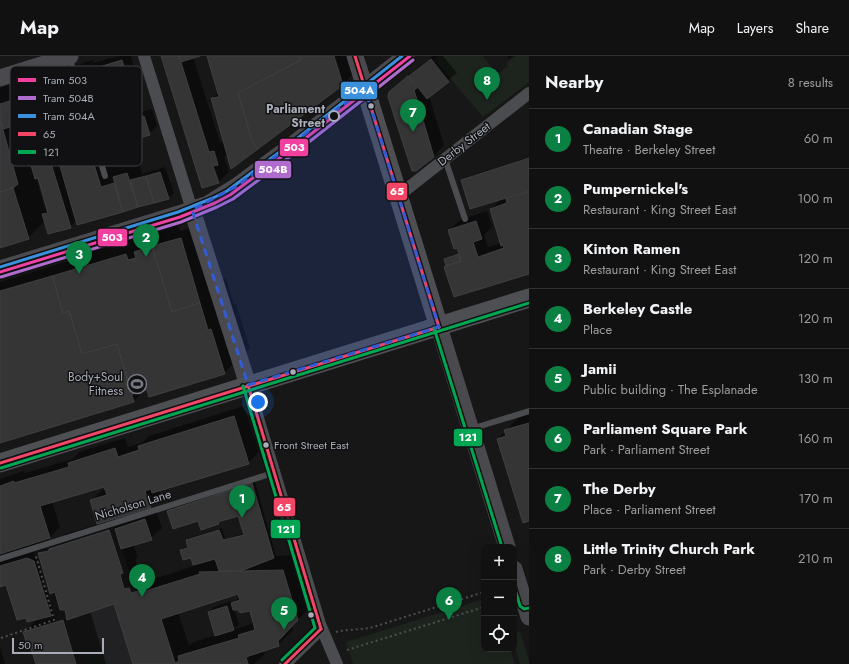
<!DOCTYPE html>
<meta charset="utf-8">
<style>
:root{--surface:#111;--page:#1a1a1a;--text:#f1f3f6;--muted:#9c9d9f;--line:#303131;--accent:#0b8043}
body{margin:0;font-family:Jost,sans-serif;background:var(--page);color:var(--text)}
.controls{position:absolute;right:12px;bottom:12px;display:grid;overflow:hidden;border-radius:8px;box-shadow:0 4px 16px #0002}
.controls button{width:36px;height:36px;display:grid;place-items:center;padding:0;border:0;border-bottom:1px solid var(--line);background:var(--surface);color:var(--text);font:20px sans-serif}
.scale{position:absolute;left:12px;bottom:10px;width:92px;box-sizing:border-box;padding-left:4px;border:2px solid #a8adb8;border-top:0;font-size:11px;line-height:14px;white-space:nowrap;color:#a8adb8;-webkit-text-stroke:3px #111113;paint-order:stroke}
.you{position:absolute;left:258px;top:346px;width:14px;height:14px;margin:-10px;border:3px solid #fff;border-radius:50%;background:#1a73e8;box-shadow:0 0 0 6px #1a73e833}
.badge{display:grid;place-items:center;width:26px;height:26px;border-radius:50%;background:var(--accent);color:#fff;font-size:13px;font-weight:700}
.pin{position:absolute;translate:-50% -33px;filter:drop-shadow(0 1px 2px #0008)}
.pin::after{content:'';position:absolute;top:21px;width:14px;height:12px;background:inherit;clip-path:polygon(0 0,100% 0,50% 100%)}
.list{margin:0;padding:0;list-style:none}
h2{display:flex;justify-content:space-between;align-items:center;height:52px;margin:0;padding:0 16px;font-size:17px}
h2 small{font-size:13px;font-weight:400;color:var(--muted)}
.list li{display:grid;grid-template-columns:26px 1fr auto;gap:12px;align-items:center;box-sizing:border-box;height:60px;padding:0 16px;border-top:1px solid var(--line)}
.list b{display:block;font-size:15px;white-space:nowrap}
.list p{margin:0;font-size:13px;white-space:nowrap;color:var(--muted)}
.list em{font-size:13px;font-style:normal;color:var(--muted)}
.icon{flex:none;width:22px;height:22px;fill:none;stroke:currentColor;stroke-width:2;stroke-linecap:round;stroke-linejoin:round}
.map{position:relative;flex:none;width:529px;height:608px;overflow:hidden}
header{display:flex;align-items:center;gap:24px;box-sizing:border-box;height:56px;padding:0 20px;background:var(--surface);border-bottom:1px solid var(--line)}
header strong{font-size:19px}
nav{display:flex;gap:22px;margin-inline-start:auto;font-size:14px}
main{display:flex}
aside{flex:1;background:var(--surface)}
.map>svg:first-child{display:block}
</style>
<header>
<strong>Map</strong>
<nav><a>Map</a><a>Layers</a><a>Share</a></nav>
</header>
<main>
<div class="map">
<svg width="529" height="608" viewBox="0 0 529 608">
<rect width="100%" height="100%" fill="#171717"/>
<polygon fill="#212123" points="115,471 159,608 77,608 64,563 56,565 33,495"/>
<g fill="#1d241e">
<polygon points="439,0 483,0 497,18 508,10 506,7 516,0 529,0 529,26 483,61 435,4"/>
<polygon points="484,543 484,593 510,593 515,608 353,608 346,586"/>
<polygon points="520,575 529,605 529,608 520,608 514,588 514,577"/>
<polygon points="94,601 110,608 84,608 83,605 87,603 88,605 91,604 90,602"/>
</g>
<g fill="#0007" fill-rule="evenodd">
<path d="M118,0H131L138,25L130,33L104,41L110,61L115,56L135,50L137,57L152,53L157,70L149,78L118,87L124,108L138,104L142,118L165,111L174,137L168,142L78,168L77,164L70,171L45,165L28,182L0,191V32L9,29L11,36L20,26L93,4V7ZM53,58L65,98L60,102L57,93L39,99L31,107L20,67ZM39,120L49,154L46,156L36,121Z"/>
<polygon points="162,0 197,0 193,1 220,86 224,85 212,42 219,36 208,0 365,0 366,4 343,28 232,111 228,98 224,101 229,116 218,126"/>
<polygon points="433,0 443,0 457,17 429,40 444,89 434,100 390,37 401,26"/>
<polygon points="507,0 513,0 509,3"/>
<polygon points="529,101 529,217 445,211 447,210 445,203 446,202 446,203 460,199 449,174 460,164 487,155 492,171 484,179 488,191 501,187 491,153 502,142 462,124 464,122"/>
<polygon points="177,166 180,175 191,172 208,228 226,222 234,249 236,248 250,292 224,317 147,332 134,345 0,386 0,226 68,205 79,195 151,173 153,178 161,170"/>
<path d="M244,350L259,396L248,407L159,434L161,440L150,451L123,459L125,465L156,454L162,472L151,482L133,488L138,501L135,503L139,519L144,517L146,523L153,521V523L210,505L214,502L191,501L181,494L183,492L189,491L187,485L189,482L222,472L225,483L244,477L239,459L221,465L218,467L198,464L168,455L171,453L255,426L276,500L298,499L313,548L292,570L293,574L278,589L263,594L264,599L254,608H134L115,547L90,555L106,608H37L31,588L24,576L39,562L27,560L7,527L0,530V423L24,415L25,417L73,403L79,396L125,382L128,391L142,387L149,380ZM105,429L106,433L102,434L91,445L98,468L65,478L63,481L54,483L52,485L46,482H49L60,471L52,446ZM238,536L240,540L233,547L232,545L214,551L209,556L216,579L194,586L189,590L178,556ZM234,553L250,554L254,565L251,568L233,574L239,568Z"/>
<polygon points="529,357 529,464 498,383 520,360"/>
<polygon points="0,591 5,608 0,608"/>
</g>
<g fill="#353536" stroke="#3f4043" fill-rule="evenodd">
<polygon points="161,0 179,0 209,96 214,95 218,109 213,110 219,127 202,132"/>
<polygon points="179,0 200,0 181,6"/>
<polygon points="207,0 300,0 301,4 238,37 253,87 258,93 231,113 211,42 219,41"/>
<polygon points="299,0 334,0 343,29 258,93 253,87 238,37 301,4"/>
<polygon points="431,3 449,26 427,43 409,20"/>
<polygon points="122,4 131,34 89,47 80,17"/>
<polygon points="408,20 417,32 414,34 434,101 416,115 412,115 388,41 389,36"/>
<polygon points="69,27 101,131 114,127 123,156 77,169 58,103 65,101 52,59 3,73 0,63 0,48"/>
<polygon points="127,57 130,65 144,60 150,79 113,90 105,64"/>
<polygon points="0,63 18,128 13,132 0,136"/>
<polygon points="49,101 71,172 48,178 42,158 48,157 38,122 35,123 30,106"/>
<polygon points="529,102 529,135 470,153 461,124"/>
<polygon points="160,116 169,143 154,147 146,120"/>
<polygon points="127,117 138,151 123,156 113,121"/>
<polygon points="146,120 154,147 138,151 130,124"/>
<polygon points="13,132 29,183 0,192 0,136"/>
<polygon points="529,136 529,218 454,241 444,211 461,205 457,192 454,193 448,174 476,165 482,183 473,186 478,201 504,192 503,189 501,190 490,153 507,147 506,143"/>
<polygon points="181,182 200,247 172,256 152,190"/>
<polygon points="152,190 172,256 200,247 208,274 211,273 225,318 149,341 147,334 132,338 117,288 82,298 69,255 63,257 52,220 126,198 128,204 136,202 134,196"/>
<polygon points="459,198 461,205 446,210 444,203"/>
<polygon points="52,220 63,257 69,255 82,298 117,288 134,346 0,387 0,235"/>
<polygon points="234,360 249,408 152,437 151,433 145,435 151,452 97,468 90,444 107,439 104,431 40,450 50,482 0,498 0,430 14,425 14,427 69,411 68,407 115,392 118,401 139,394 138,390"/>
<polygon points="529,367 529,465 523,467 497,383 506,380 504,374"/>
<polygon points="252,427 274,502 241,515 219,515 215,503 193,509 191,502 183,504 180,494 188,492 186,484 219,474 223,484 244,479 238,460 218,466 219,468 201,474 198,465 173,473 167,455"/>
<polygon points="145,463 152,484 121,493 115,473"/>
<path d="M109,474L123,517L120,518L124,533L129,532L131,537L138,535L139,537L200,518L199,516L283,514L298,564L278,585L279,590L246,601L248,608H133L114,548L67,564L65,554H60L55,536L50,538L38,497L49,495V493ZM238,538L240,544L231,547L233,554H238L240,557L250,555L255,574L238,579L239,582L178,600L179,605L175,607L161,563Z"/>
<polygon points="27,502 34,505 51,560 27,566 26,562 17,564 6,529 0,531 0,510"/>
<polygon points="227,550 234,574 215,580 208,556"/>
<polygon points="63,564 76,608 36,608 30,590 28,591 23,576"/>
</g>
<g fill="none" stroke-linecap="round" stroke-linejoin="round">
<g stroke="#4d4e52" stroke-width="2" stroke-dasharray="2 3" stroke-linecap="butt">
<polyline points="336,576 339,575 370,572 484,536"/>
<polyline points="1,582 54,564 36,500"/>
<polyline points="347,594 484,551"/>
</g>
<g stroke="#4b4c50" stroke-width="6">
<polyline points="69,1 105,120"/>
<polyline points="445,103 465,163"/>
<polyline points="471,373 529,355"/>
<polyline points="0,503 273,417"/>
</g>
<g stroke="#4b4c50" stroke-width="12">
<polyline points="144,0 192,154"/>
<polyline points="398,140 529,37"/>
<polyline points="248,329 320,568 337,608"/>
<polyline points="285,608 321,573"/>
</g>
<g stroke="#4a4a4e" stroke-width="17">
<polyline points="355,0 365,32"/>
<polyline points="0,22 70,0"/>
<polyline points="192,154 248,329"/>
<polyline points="0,213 179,158 208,148 237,130 291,90 406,0"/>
<polyline points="439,271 507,491"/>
<polyline points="514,513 529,561"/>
</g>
<g stroke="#4d4f52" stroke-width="19">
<polyline points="365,32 439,271"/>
<polyline points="0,407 529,242"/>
</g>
<g stroke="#111113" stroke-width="6">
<g id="bus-1">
<polyline points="355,0 439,271"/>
<polyline points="248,329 321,573"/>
<polyline points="0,407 439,271"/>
<polyline points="285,608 321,573"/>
</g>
</g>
<g stroke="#111113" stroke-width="6">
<g id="bus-2">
<polyline points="434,272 502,491"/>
<polyline points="243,330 315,572 282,604"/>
<polyline points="1,412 529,247"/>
<polyline points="514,530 520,550 524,553 529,552"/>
</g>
</g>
<use href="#bus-1" stroke="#f34667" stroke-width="3"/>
<use href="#bus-2" stroke="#00a651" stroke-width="3"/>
<g stroke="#111113" stroke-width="6">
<polyline id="tram-1" points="0,216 180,161 215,147 230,139 292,93 410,0"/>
</g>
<g stroke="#111113" stroke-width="6">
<polyline id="tram-2" points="1,221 181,166 217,151 233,143 295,97 413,4"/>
</g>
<g stroke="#111113" stroke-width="6">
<polyline id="tram-3" points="0,211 178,156 213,142 227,135 289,89 402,0"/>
</g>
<use href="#tram-1" stroke="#f240a1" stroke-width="3"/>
<use href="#tram-2" stroke="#b06ccc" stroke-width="3"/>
<use href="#tram-3" stroke="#3a90db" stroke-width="3"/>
</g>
<path fill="#325cd3" fill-opacity="0.2" stroke="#325cd3" stroke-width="3" stroke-dasharray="8 5" stroke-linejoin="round" d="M365,32L439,271L248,329L192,154L237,130Z"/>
<defs>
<g id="stadium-ring" transform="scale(1)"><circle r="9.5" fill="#111113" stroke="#757880" stroke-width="1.5"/><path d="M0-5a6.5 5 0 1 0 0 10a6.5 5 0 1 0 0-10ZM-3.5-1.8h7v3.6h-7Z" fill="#757880"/></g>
</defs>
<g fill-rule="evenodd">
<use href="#stadium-ring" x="137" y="328"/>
</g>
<g fill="#a8adb8" stroke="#111113" stroke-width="1.5">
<circle cx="371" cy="50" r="3.5"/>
<circle cx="293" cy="316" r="3.5"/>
<circle cx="266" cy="389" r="3.5"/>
<circle cx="311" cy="559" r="3.5"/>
</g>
<circle fill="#111113" stroke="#a8adb8" stroke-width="2" cx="334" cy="60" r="5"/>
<g text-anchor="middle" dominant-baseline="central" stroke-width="3" stroke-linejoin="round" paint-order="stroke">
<g font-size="11" fill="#a8adb8" stroke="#111113" text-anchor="start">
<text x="274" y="389">Front Street East</text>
</g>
<g font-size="12" font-weight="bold" fill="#a8adb8" stroke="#111113" text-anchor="end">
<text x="325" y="53">Parliament<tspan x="325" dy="14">Street</tspan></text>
</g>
<g font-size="12" fill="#a8adb8" stroke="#111113">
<text transform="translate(464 88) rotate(-38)">Derby Street</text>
<text transform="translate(133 449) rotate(-17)">Nicholson Lane</text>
</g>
<g font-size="12" fill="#a8adb8" stroke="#111113" text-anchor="end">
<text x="123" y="321">Body+Soul<tspan x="123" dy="14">Fitness</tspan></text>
</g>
</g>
<rect x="10" y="10" width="132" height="100" rx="6" fill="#111113" stroke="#3e4045" stroke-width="1"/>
<rect x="18" y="22" width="18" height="4" fill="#f240a1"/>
<rect x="18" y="40" width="18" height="4" fill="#b06ccc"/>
<rect x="18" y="58" width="18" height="4" fill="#3a90db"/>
<rect x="18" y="76" width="18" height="4" fill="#f34667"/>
<rect x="18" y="94" width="18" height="4" fill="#00a651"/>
<g font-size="11" fill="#a8adb8">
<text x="43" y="28">Tram 503</text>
<text x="43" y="46">Tram 504B</text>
<text x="43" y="64">Tram 504A</text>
<text x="43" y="82">65</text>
<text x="43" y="100">121</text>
</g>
<g stroke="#111113" stroke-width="1.5">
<rect x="340" y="25" width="38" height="19" rx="4" fill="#3a90db"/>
<rect x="279" y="82" width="30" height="19" rx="4" fill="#f240a1"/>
<rect x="254" y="104" width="38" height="19" rx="4" fill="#b06ccc"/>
<rect x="386" y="126" width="22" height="19" rx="4" fill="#f34667"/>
<rect x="97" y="172" width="31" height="19" rx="4" fill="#f240a1"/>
<rect x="453" y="372" width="30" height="19" rx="4" fill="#00a651"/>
<rect x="273" y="441" width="23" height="20" rx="4" fill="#f34667"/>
<rect x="270" y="463" width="31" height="20" rx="4" fill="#00a651"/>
</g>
<g font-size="11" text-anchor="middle" font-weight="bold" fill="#fff">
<text x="359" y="38">504A</text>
<text x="294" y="95">503</text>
<text x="273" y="117">504B</text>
<text x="397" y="139">65</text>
<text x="112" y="185">503</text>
<text x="468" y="385">121</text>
<text x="284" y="455">65</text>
<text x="286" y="477">121</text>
</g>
</svg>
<div class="controls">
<button>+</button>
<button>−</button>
<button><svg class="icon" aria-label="locate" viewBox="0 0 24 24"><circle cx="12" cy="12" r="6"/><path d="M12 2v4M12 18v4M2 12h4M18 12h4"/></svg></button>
</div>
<div class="scale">50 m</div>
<div class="you"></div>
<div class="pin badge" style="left:242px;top:462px">1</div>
<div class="pin badge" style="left:146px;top:201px">2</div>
<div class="pin badge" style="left:79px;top:218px">3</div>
<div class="pin badge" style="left:142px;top:541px">4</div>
<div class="pin badge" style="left:284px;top:574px">5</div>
<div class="pin badge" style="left:449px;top:564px">6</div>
<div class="pin badge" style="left:413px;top:76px">7</div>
<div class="pin badge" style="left:487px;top:44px">8</div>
</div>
<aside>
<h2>Nearby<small>8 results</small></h2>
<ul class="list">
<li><span class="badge">1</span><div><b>Canadian Stage</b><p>Theatre · Berkeley Street</p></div><em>60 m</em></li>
<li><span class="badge">2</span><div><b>Pumpernickel's</b><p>Restaurant · King Street East</p></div><em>100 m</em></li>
<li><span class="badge">3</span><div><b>Kinton Ramen</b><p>Restaurant · King Street East</p></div><em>120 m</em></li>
<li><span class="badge">4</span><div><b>Berkeley Castle</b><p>Place</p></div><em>120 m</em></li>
<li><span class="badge">5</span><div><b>Jamii</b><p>Public building · The Esplanade</p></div><em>130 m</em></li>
<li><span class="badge">6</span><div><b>Parliament Square Park</b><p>Park · Parliament Street</p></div><em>160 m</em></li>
<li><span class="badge">7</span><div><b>The Derby</b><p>Place · Parliament Street</p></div><em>170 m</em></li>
<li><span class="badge">8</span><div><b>Little Trinity Church Park</b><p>Park · Derby Street</p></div><em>210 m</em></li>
</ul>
</aside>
</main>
